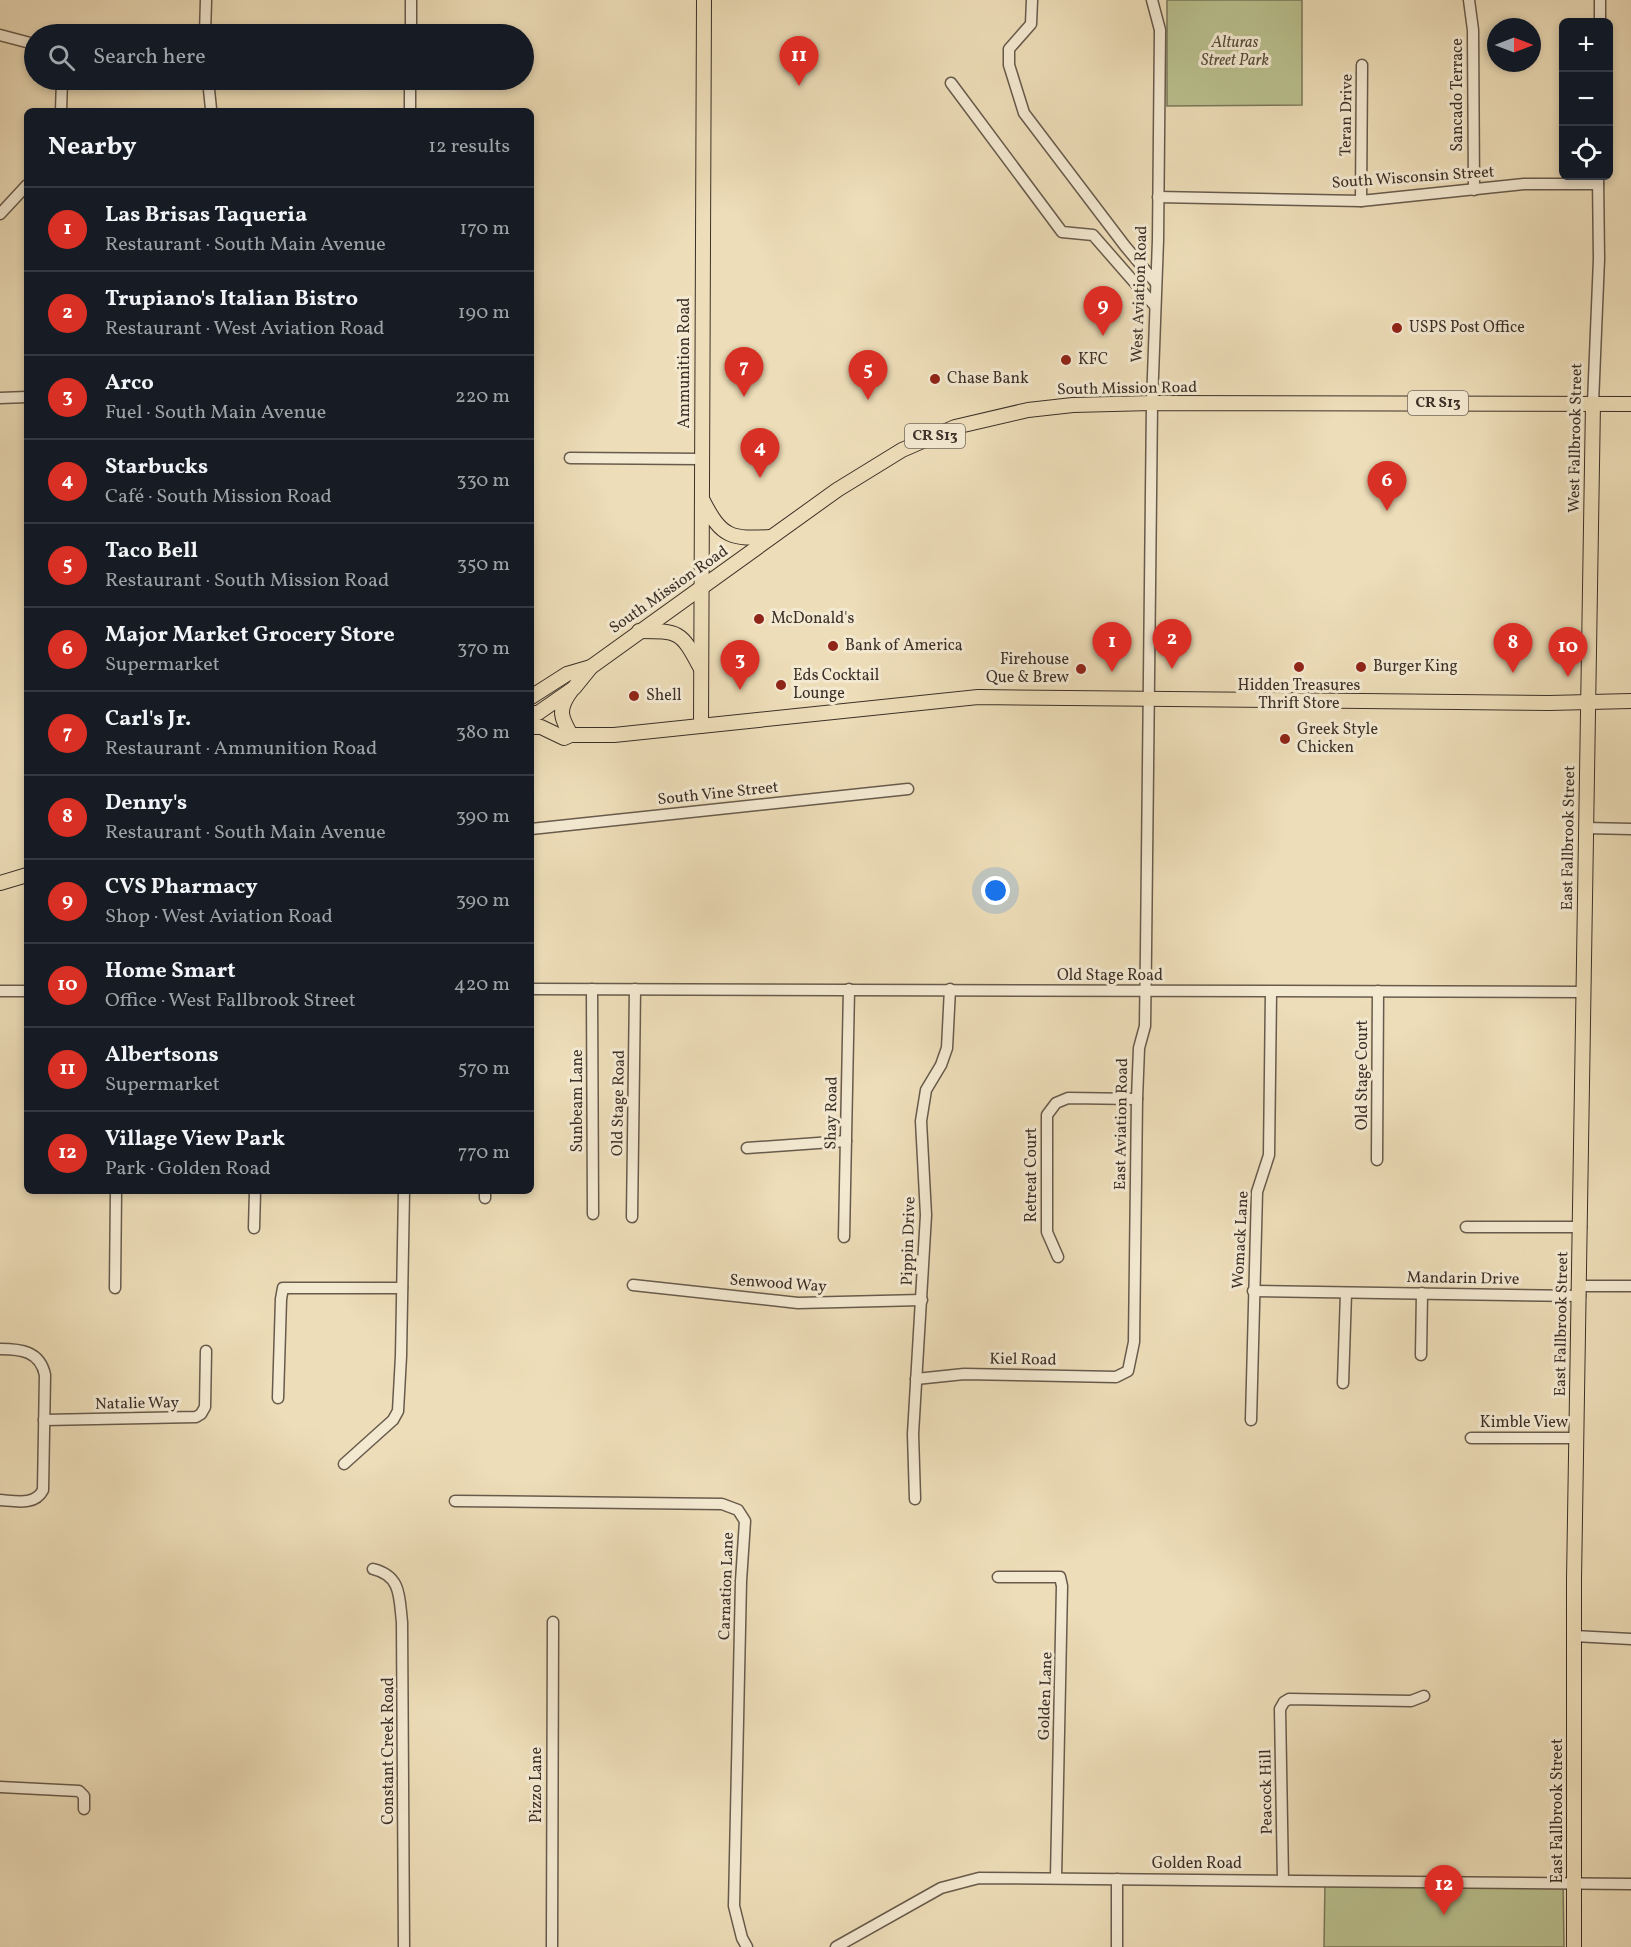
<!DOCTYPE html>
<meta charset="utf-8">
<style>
:root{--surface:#171b24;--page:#242831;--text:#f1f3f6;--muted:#9ea1a6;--line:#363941;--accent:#d93025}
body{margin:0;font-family:Vollkorn,serif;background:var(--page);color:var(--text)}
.controls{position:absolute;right:18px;top:18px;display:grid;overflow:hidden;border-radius:9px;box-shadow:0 3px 9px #0003}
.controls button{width:54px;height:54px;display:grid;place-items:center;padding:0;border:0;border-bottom:2px solid var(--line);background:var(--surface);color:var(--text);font:30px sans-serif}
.compass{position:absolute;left:1487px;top:18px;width:54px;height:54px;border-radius:50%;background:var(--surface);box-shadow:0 3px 9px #0003;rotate:90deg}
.you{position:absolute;left:996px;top:891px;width:21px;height:21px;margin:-15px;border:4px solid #fff;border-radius:50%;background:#1a73e8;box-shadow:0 0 0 9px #1a73e833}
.badge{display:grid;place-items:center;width:39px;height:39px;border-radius:50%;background:var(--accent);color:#fff;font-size:20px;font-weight:700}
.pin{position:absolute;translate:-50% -50px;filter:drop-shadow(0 2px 3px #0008)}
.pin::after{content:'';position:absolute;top:32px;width:21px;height:18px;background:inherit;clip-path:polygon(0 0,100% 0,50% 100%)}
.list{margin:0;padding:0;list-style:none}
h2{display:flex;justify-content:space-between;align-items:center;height:78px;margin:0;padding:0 24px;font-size:26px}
h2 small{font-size:20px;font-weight:400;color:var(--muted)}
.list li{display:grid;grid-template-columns:39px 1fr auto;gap:18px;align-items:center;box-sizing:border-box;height:84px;padding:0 24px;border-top:2px solid var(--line)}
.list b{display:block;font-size:22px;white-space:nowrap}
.list p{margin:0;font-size:20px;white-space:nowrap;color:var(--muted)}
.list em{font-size:20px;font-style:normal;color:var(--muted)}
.icon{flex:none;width:33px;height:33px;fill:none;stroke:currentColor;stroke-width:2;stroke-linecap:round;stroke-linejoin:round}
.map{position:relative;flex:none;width:1631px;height:1947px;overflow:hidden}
.search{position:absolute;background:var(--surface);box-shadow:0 3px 9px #0003;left:24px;top:24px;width:510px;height:66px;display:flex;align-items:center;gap:15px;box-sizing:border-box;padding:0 21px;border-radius:33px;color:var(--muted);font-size:22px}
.panel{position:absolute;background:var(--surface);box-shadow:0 3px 9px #0003;left:24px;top:108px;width:510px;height:1086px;border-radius:9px}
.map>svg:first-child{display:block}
</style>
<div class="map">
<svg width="1631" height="1947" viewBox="0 0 1631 1947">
<rect width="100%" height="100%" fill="#edddb8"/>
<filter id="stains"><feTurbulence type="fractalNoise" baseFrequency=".00333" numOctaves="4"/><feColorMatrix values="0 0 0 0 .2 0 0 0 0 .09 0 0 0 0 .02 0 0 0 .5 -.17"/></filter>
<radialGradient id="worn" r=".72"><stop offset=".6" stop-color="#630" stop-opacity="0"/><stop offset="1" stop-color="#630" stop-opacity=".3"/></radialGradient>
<g fill="#b9c08e" stroke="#7a785b" stroke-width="1.5">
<polygon points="1167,0 1302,0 1302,105 1167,106"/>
<polygon points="1325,1880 1563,1883 1564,1947 1324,1947"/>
</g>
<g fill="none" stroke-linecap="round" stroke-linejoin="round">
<g stroke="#685b4c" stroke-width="13">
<g id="minor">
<polyline points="1032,0 1031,24 1009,49 1009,65 1024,113 1125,246 1156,283"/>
<polyline points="1469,0 1473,30 1474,190"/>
<polyline points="1600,22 1600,0"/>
<polyline points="205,34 206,0"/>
<polyline points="411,34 411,0"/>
<polyline points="0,35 34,44"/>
<polyline points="208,80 211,109"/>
<polyline points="951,83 1062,232 1093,235 1155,306"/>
<polyline points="61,111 62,80"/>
<polyline points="410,111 410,80"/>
<polyline points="1158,197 1361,201 1524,184 1598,184"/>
<polyline points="1361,201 1362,65"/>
<polyline points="0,214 27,185"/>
<polyline points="0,398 27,397"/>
<polyline points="1593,403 1599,259 1598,176"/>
<polyline points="570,458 701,459"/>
<polyline points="1586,828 1631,829"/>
<polyline points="531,829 908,789"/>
<polyline points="531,989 1584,992"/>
<polyline points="592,989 593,1214"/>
<polyline points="0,991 27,991"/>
<polyline points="747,1148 846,1141"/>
<polyline points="1377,1160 1378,991"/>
<polyline points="485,1198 485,1191"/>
<polyline points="632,1217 635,989"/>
<polyline points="1466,1227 1581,1227"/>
<polyline points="254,1228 255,1191"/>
<polyline points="844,1237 849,989"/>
<polyline points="1058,1257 1047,1232 1047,1115 1056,1103 1068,1098 1137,1099"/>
<polyline points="633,1285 798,1303 922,1300"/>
<polyline points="1580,1286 1631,1286"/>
<polyline points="115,1288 116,1191"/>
<polyline points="1253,1291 1580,1296"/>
<path d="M0,1349C21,1349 40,1351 45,1375L43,1490C35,1506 15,1501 0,1500"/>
<polyline points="1421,1355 1422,1293"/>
<polyline points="916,1379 964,1374 1116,1377 1128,1371 1134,1342 1137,1099 1139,1048 1145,1026 1146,950 1152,403 1158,240 1160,30 1152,0"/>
<polyline points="1343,1383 1346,1293"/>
<polyline points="278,1398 281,1299 283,1288 402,1288"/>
<polyline points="44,1420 196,1417 201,1414 205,1407 206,1351"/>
<polyline points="1251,1420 1257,1192 1269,1155 1271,992"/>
<polyline points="1471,1438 1576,1438"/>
<polyline points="344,1464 393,1420 398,1411 401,1356 404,1191"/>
<polyline points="915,1499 913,1434 926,1215 921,1121 926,1090 941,1065 947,1048 950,989"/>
<polyline points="455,1501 722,1504 738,1510 745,1521 741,1581 734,1906 742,1938 747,1947"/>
<path d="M373,1569C402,1576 399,1598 402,1622L404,1947"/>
<polyline points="998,1577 1060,1577 1062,1586 1056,1878"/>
<polyline points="1574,1636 1631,1639"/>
<polyline points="0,1787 79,1791 84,1796 84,1809"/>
<polyline points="1283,1880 1280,1709 1284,1702 1289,1699 1411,1701 1424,1696"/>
<polyline points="552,1947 553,1622"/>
<polyline points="836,1947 941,1888 979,1878 1631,1884"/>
<polyline points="1117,1947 1117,1879"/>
</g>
</g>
<g stroke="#3c3028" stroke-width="16">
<g id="major">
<path d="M703,501C722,538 731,539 771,537"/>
<path d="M639,631C679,631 681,631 700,667"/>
<path d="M571,691C557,710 561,717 571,735"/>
<polyline points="531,697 567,674 591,667"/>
<polyline points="531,713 538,713 574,688 591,667 837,490 902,450 955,427 1028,410 1073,405 1152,403 1631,404"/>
<polyline points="701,726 704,0"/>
<polyline points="531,727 541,727 564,738 571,735 614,735 978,697 1549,703 1631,701"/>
<polyline points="0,883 27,875"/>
<polyline points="1574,1947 1574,1580 1593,403"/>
</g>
</g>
<use href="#minor" stroke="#f3e9d1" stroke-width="10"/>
<use href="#major" stroke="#edddb8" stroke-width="14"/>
</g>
<g fill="#8f2418" stroke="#f3e9d1" stroke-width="2">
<circle cx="1397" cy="328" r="6"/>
<circle cx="1066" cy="360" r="6"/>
<circle cx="935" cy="379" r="6"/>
<circle cx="759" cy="619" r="6"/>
<circle cx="833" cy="646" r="6"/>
<circle cx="1299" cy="667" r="6"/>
<circle cx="1361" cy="667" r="6"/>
<circle cx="1081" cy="669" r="6"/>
<circle cx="781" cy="685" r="6"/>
<circle cx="634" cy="696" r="6"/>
<circle cx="1285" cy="739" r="6"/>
</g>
<g text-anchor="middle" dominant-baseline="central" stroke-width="6" stroke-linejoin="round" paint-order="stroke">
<g fill="#f3e9d1" stroke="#73685b" stroke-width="1.5">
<rect x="1408" y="391" width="60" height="24" rx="4.5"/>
<rect x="905" y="424" width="60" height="24" rx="4.5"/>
</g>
<g font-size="15" font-weight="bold" fill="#3c3028">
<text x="1438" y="403">CR S13</text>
<text x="935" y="436">CR S13</text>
</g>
<g font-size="16" font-style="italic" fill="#554d3c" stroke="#f3e9d1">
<text x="1235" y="43">Alturas<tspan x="1235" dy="18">Street Park</tspan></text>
</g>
<g font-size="16" fill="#3c3028" stroke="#f3e9d1">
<text transform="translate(1458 95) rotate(-90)">Sancado Terrace</text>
<text transform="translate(1347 115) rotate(-89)">Teran Drive</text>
<text transform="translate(1413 178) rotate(-4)">South Wisconsin Street</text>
<text transform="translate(1140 294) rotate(-88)">West Aviation Road</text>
<text transform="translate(685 363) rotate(-90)">Ammunition Road</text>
<text transform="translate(1127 389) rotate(-1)">South Mission Road</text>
<text transform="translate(1576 438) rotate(-89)">West Fallbrook Street</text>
<text transform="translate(669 590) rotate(-35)">South Mission Road</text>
<text transform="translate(718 794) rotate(-6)">South Vine Street</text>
<text transform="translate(1569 838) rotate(-89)">East Fallbrook Street</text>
<text x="1110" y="976">Old Stage Road</text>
<text transform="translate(1363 1075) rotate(-90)">Old Stage Court</text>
<text transform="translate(578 1101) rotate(-90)">Sunbeam Lane</text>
<text transform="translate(619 1103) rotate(-89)">Old Stage Road</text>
<text transform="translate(832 1113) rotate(-89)">Shay Road</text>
<text transform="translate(1122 1124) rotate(-89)">East Aviation Road</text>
<text transform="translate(1032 1175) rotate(-90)">Retreat Court</text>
<text transform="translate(1241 1240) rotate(-87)">Womack Lane</text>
<text transform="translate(909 1241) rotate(-88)">Pippin Drive</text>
<text transform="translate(1463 1279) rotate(1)">Mandarin Drive</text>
<text transform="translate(778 1284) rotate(4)">Senwood Way</text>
<text transform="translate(1562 1324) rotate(-89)">East Fallbrook Street</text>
<text transform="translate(1023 1360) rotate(1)">Kiel Road</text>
<text transform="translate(137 1404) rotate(-1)">Natalie Way</text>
<text x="1524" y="1423">Kimble View</text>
<text transform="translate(727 1586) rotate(-88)">Carnation Lane</text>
<text transform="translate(1046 1696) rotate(-88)">Golden Lane</text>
<text transform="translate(389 1751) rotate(-90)">Constant Creek Road</text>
<text transform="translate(537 1785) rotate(-90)">Pizzo Lane</text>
<text transform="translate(1267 1792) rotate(-91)">Peacock Hill</text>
<text transform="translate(1558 1811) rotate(-90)">East Fallbrook Street</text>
<text x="1197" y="1864">Golden Road</text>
</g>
<g font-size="16" fill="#3c3028" stroke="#f3e9d1" text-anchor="start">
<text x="1409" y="328">USPS Post Office</text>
<text x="1078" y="360">KFC</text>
<text x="947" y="379">Chase Bank</text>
<text x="771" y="619">McDonald's</text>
<text x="845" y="646">Bank of America</text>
<text x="1069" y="660" text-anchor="end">Firehouse<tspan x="1069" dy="18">Que &amp; Brew</tspan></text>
<text x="1373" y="667">Burger King</text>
<text x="793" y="676">Eds Cocktail<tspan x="793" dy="18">Lounge</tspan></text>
<text x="1299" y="686" text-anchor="middle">Hidden Treasures<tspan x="1299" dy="18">Thrift Store</tspan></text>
<text x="646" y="696">Shell</text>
<text x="1297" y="730">Greek Style<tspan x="1297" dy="18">Chicken</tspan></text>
</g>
</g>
<rect width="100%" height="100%" filter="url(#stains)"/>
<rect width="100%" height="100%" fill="url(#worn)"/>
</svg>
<div class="controls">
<button>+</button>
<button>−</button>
<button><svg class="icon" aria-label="locate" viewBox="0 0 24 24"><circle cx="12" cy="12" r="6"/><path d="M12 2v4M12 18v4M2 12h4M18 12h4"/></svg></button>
</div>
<svg class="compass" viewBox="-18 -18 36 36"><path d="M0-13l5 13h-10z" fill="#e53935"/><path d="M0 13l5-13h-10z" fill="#9ea1a6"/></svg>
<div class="you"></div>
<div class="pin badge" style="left:1112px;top:672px">1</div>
<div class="pin badge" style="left:1172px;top:669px">2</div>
<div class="pin badge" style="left:740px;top:690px">3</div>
<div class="pin badge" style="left:760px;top:478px">4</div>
<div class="pin badge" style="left:868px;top:400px">5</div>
<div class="pin badge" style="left:1387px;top:511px">6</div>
<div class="pin badge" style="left:744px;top:397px">7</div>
<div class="pin badge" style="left:1513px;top:673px">8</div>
<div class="pin badge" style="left:1103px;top:336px">9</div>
<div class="pin badge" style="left:1568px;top:677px">10</div>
<div class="pin badge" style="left:799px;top:86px">11</div>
<div class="pin badge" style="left:1444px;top:1915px">12</div>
<div class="search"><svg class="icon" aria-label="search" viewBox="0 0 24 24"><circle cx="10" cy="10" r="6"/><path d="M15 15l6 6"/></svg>Search here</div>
<section class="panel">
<h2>Nearby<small>12 results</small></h2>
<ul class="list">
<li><span class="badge">1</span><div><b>Las Brisas Taqueria</b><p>Restaurant · South Main Avenue</p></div><em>170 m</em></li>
<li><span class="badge">2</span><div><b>Trupiano's Italian Bistro</b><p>Restaurant · West Aviation Road</p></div><em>190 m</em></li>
<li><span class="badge">3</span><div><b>Arco</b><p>Fuel · South Main Avenue</p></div><em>220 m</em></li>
<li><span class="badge">4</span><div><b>Starbucks</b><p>Café · South Mission Road</p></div><em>330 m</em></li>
<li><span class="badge">5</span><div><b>Taco Bell</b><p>Restaurant · South Mission Road</p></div><em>350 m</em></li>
<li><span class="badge">6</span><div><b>Major Market Grocery Store</b><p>Supermarket</p></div><em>370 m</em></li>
<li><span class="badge">7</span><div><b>Carl's Jr.</b><p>Restaurant · Ammunition Road</p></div><em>380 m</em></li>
<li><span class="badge">8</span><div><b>Denny's</b><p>Restaurant · South Main Avenue</p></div><em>390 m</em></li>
<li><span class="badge">9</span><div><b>CVS Pharmacy</b><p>Shop · West Aviation Road</p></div><em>390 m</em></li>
<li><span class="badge">10</span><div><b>Home Smart</b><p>Office · West Fallbrook Street</p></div><em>420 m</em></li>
<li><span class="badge">11</span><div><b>Albertsons</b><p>Supermarket</p></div><em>570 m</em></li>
<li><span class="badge">12</span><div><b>Village View Park</b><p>Park · Golden Road</p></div><em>770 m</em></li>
</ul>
</section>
</div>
